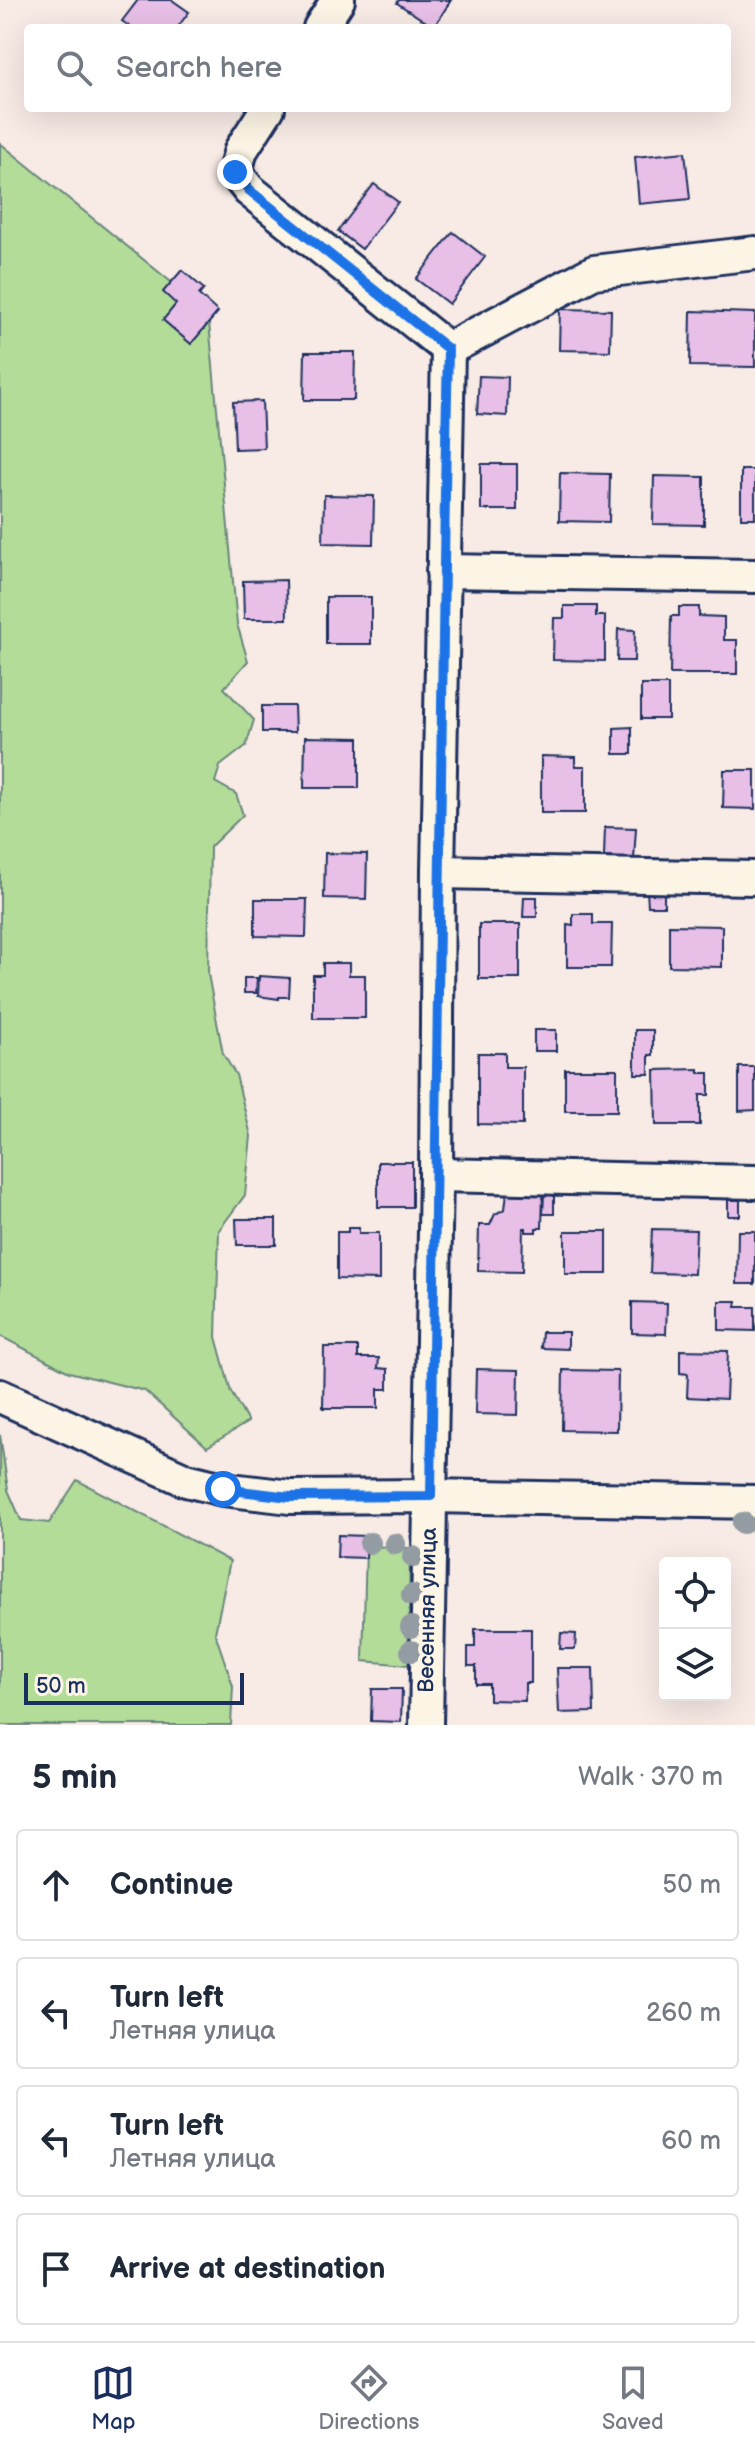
<!DOCTYPE html>
<meta charset="utf-8">
<style>
:root{--surface:#fff;--page:#f6f6f7;--text:#1f2937;--muted:#747a83;--line:#e0e1e3;--accent:#1b2f5e}
body{margin:0;font-family:"Balsamiq Sans",sans-serif;background:var(--page);color:var(--text)}
.controls{position:absolute;right:24px;bottom:24px;display:grid;overflow:hidden;border-radius:8px;box-shadow:0 8px 32px #0002}
.controls button{width:72px;height:72px;display:grid;place-items:center;padding:0;border:0;border-bottom:2px solid var(--line);background:var(--surface);color:var(--text);font:40px sans-serif}
.scale{position:absolute;left:24px;bottom:20px;width:220px;box-sizing:border-box;padding-left:8px;border:4px solid #1b2f5e;border-top:0;font-size:22px;line-height:28px;white-space:nowrap;color:#1b2f5e;-webkit-text-stroke:6px #fcf5e5;paint-order:stroke}
.stop{position:absolute;width:24px;height:24px;margin:-18px;border:6px solid #1a73e8;border-radius:50%;background:#fff}
.stop.end{background:#1a73e8;border-color:#fff;box-shadow:0 2px 8px #0008}
.list{margin:0;padding:0;list-style:none}
h2{display:flex;justify-content:space-between;align-items:center;height:104px;margin:0;padding:0 32px;font-size:34px}
h2 small{font-size:26px;font-weight:400;color:var(--muted)}
.list li{display:grid;grid-template-columns:52px 1fr auto;gap:24px;align-items:center;box-sizing:border-box;height:112px;margin:0 16px 16px;padding:0 16px;border:2px solid var(--line);border-radius:8px}
.list b{display:block;font-size:30px;white-space:nowrap}
.list p{margin:0;font-size:26px;white-space:nowrap;color:var(--muted)}
.list em{font-size:26px;font-style:normal;color:var(--muted)}
.icon{flex:none;width:44px;height:44px;fill:none;stroke:currentColor;stroke-width:2;stroke-linecap:round;stroke-linejoin:round}
.map{position:relative;flex:none;width:755px;height:1725px;overflow:hidden}
.search{position:absolute;background:var(--surface);box-shadow:0 8px 32px #0002;left:24px;right:24px;top:24px;height:88px;display:flex;align-items:center;gap:20px;box-sizing:border-box;padding:0 28px;border-radius:8px;color:var(--muted);font-size:30px}
.sheet{height:616px;background:var(--surface)}
nav{display:flex;justify-content:space-around;align-items:center;box-sizing:border-box;height:112px;border-top:2px solid var(--line);background:var(--surface);font-size:22px;color:var(--muted)}
nav a{display:grid;justify-items:center;gap:4px}
nav .on{color:var(--accent)}
.map>svg:first-child{display:block}
</style>
<div class="map">
<svg width="755" height="1725" viewBox="0 0 755 1725">
<rect width="100%" height="100%" fill="#f8eae5"/>
<filter id="ink" filterUnits="userSpaceOnUse"><feTurbulence type="fractalNoise" baseFrequency=".0125" numOctaves="2"/><feDisplacementMap in="SourceGraphic" scale="16" xChannelSelector="R" yChannelSelector="G"/><feConvolveMatrix kernelMatrix="1 2 1 2 8 2 1 2 1" color-interpolation-filters="sRGB"/></filter>
<g filter="url(#ink)">
<g fill="#b4dc99" stroke="#68867c" stroke-width="2">
<polygon points="0,143 208,312 237,624 248,661 224,688 254,720 246,746 220,766 215,782 236,794 243,815 210,847 208,974 223,1054 236,1075 251,1136 245,1195 219,1230 216,1337 231,1392 248,1422 207,1447 145,1391 69,1372 0,1336"/>
<polygon points="0,1435 8,1490 21,1520 49,1523 77,1480 230,1561 215,1633 233,1686 231,1725 0,1725"/>
<polygon points="366,1546 410,1548 408,1665 363,1661"/>
</g>
<g fill="#e7bfe7" stroke="#1b2f5e" stroke-width="2">
<polygon points="138,0 172,0 189,12 177,28 132,28 122,21"/>
<polygon points="399,0 451,0 434,27 397,3"/>
<polygon points="685,152 690,199 639,204 635,157"/>
<polygon points="374,184 398,202 362,249 338,231"/>
<polygon points="453,232 485,257 449,304 416,279"/>
<polygon points="182,270 204,289 199,295 218,312 191,344 163,320 176,304 163,292"/>
<polygon points="560,309 611,310 610,351 559,350"/>
<polygon points="691,311 755,313 755,367 690,366"/>
<polygon points="305,352 355,352 354,400 304,400"/>
<polygon points="479,376 508,377 507,416 477,414"/>
<polygon points="262,401 264,448 235,449 233,402"/>
<rect x="481" y="464" width="36" height="46"/>
<rect x="741" y="470" width="14" height="48"/>
<polygon points="560,473 610,474 609,522 559,521"/>
<polygon points="654,476 704,477 704,525 653,524"/>
<polygon points="324,495 374,496 373,544 323,543"/>
<polygon points="286,580 287,619 244,619 243,581"/>
<rect x="326" y="597" width="45" height="47"/>
<polygon points="564,606 596,606 596,616 605,616 605,661 553,660 554,618 564,618"/>
<polygon points="679,607 699,607 699,616 724,617 724,640 737,640 737,674 670,674 671,616 679,616"/>
<polygon points="618,629 635,630 634,661 617,661"/>
<rect x="641" y="685" width="27" height="34"/>
<polygon points="262,706 294,706 295,732 262,732"/>
<polygon points="632,727 632,754 614,754 614,728"/>
<polygon points="305,737 359,738 359,788 304,788"/>
<polygon points="541,756 575,757 575,766 585,766 585,813 541,813"/>
<polygon points="724,770 755,770 755,809 723,808"/>
<polygon points="605,827 636,828 634,859 604,857"/>
<polygon points="325,853 367,854 366,899 324,898"/>
<polygon points="647,891 664,891 664,906 648,906"/>
<polygon points="524,897 537,897 537,917 523,917"/>
<polygon points="255,899 307,899 306,937 255,936"/>
<polygon points="573,914 593,914 593,924 612,924 611,967 567,967 567,924 573,925"/>
<rect x="479" y="924" width="41" height="55"/>
<polygon points="669,925 722,926 722,967 669,966"/>
<polygon points="323,963 349,963 349,975 365,975 365,1018 313,1018 313,975 323,975"/>
<polygon points="259,976 290,978 289,997 279,997 279,999 258,996"/>
<polygon points="244,978 257,978 256,993 244,993"/>
<rect x="534" y="1030" width="22" height="21"/>
<polygon points="635,1030 653,1030 653,1055 649,1055 649,1074 635,1074"/>
<polygon points="478,1053 505,1053 505,1067 523,1067 523,1125 478,1124"/>
<polygon points="739,1067 755,1067 755,1110 739,1111"/>
<rect x="565" y="1069" width="52" height="42"/>
<polygon points="699,1069 699,1073 709,1073 709,1095 700,1095 700,1125 656,1125 655,1070"/>
<rect x="378" y="1162" width="34" height="45"/>
<polygon points="507,1192 543,1193 542,1228 536,1228 536,1232 526,1232 526,1228 523,1228 522,1272 478,1271 479,1225 490,1225 495,1214 505,1209"/>
<polygon points="544,1194 554,1194 554,1214 543,1214"/>
<rect x="728" y="1200" width="12" height="16"/>
<polygon points="236,1219 276,1219 276,1245 237,1245"/>
<polygon points="348,1228 359,1228 359,1233 379,1233 379,1280 337,1279 337,1232 348,1232"/>
<polygon points="652,1229 696,1230 694,1274 650,1273"/>
<rect x="565" y="1231" width="42" height="43"/>
<polygon points="738,1231 755,1231 755,1284 737,1284"/>
<polygon points="719,1301 737,1301 736,1307 755,1307 755,1331 719,1330"/>
<polygon points="632,1302 667,1303 666,1334 632,1333"/>
<polygon points="542,1332 568,1332 568,1349 541,1348"/>
<polygon points="324,1347 358,1347 358,1358 379,1358 378,1368 388,1369 388,1389 378,1389 378,1408 323,1408"/>
<polygon points="680,1350 728,1351 726,1399 687,1397 688,1374 680,1373"/>
<polygon points="476,1369 519,1370 518,1415 475,1414"/>
<polygon points="563,1370 618,1371 617,1431 562,1430"/>
<polygon points="338,1535 367,1536 366,1558 337,1557"/>
<polygon points="475,1629 531,1629 531,1683 525,1683 525,1701 489,1700 489,1684 476,1684 476,1666 468,1666 468,1647 475,1647"/>
<polygon points="561,1633 576,1634 575,1649 560,1649"/>
<polygon points="557,1668 593,1668 594,1712 559,1713"/>
<polygon points="372,1689 402,1689 401,1722 371,1721"/>
</g>
<g fill="none" stroke-linecap="round" stroke-linejoin="round">
<g stroke="#1b2f5e" stroke-width="38">
<g id="minor">
<polyline points="320,28 338,0"/>
<polyline points="268,108 241,150 235,172 249,190 448,349 438,872 436,1175 426,1725"/>
<polyline points="448,349 594,272 755,253"/>
<polyline points="443,571 755,576"/>
<polyline points="438,872 755,878"/>
<polyline points="436,1175 755,1182"/>
<polyline points="0,1396 186,1480 223,1489 290,1497 431,1496 755,1502"/>
</g>
</g>
<use href="#minor" stroke="#fcf5e5" stroke-width="32"/>
</g>
<g fill="#939ba3">
<circle cx="743" cy="1523" r="11"/>
<circle cx="370" cy="1543" r="11"/>
<circle cx="395" cy="1544" r="11"/>
<circle cx="413" cy="1557" r="11"/>
<circle cx="412" cy="1595" r="11"/>
<circle cx="411" cy="1627" r="11"/>
<circle cx="411" cy="1651" r="11"/>
</g>
</g>
<g fill="none" stroke-linecap="round" stroke-linejoin="round" filter="url(#ink)">
<path stroke="#1a73e8" stroke-width="10" d="M223,1489L290,1497L431,1496C437,1113 439,731 448,349L249,190L235,172"/>
</g>
<g text-anchor="middle" dominant-baseline="central" stroke-width="8" stroke-linejoin="round" paint-order="stroke">
<g font-size="22" fill="#1b2f5e" stroke="#fcf5e5">
<text transform="translate(428 1610) rotate(-89)">Весенняя улица</text>
</g>
</g>
</svg>
<div class="controls">
<button><svg class="icon" aria-label="locate" viewBox="0 0 24 24"><circle cx="12" cy="12" r="6"/><path d="M12 2v4M12 18v4M2 12h4M18 12h4"/></svg></button>
<button><svg class="icon" aria-label="layers" viewBox="0 0 24 24"><path d="M12 4l9 5-9 5-9-5zM3 14l9 5 9-5"/></svg></button>
</div>
<div class="scale">50 m</div>
<div class="stop" style="left:223px;top:1489px"></div>
<div class="stop end" style="left:235px;top:172px"></div>
<div class="search"><svg class="icon" aria-label="search" viewBox="0 0 24 24"><circle cx="10" cy="10" r="6"/><path d="M15 15l6 6"/></svg>Search here</div>
</div>
<section class="sheet">
<h2>5 min<small>Walk · 370 m</small></h2>
<ul class="list">
<li><svg class="icon" aria-label="ahead" viewBox="0 0 24 24"><path d="M12 20V5M6 11l6-6 6 6"/></svg><div><b>Continue</b></div><em>50 m</em></li>
<li><svg class="icon" aria-label="left" viewBox="0 0 24 24"><path d="M17 20v-9H6M10 6l-5 5 5 5"/></svg><div><b>Turn left</b><p>Летняя улица</p></div><em>260 m</em></li>
<li><svg class="icon" aria-label="left" viewBox="0 0 24 24"><path d="M17 20v-9H6M10 6l-5 5 5 5"/></svg><div><b>Turn left</b><p>Летняя улица</p></div><em>60 m</em></li>
<li><svg class="icon" aria-label="arrive" viewBox="0 0 24 24"><path d="M6 21V4h12l-3 4 3 4H6"/></svg><div><b>Arrive at destination</b></div></li>
</ul>
</section>
<nav>
<a class="on"><svg class="icon" aria-label="map" viewBox="0 0 24 24"><path d="M3 6l6-2 6 2 6-2v14l-6 2-6-2-6 2zM9 4v14M15 6v14"/></svg>Map</a>
<a><svg class="icon" aria-label="directions" viewBox="0 0 24 24"><path d="M12 3l9 9-9 9-9-9zM9 14v-3h6M13 9l2 2-2 2"/></svg>Directions</a>
<a><svg class="icon" aria-label="saved" viewBox="0 0 24 24"><path d="M7 4h10v16l-5-4-5 4z"/></svg>Saved</a>
</nav>
